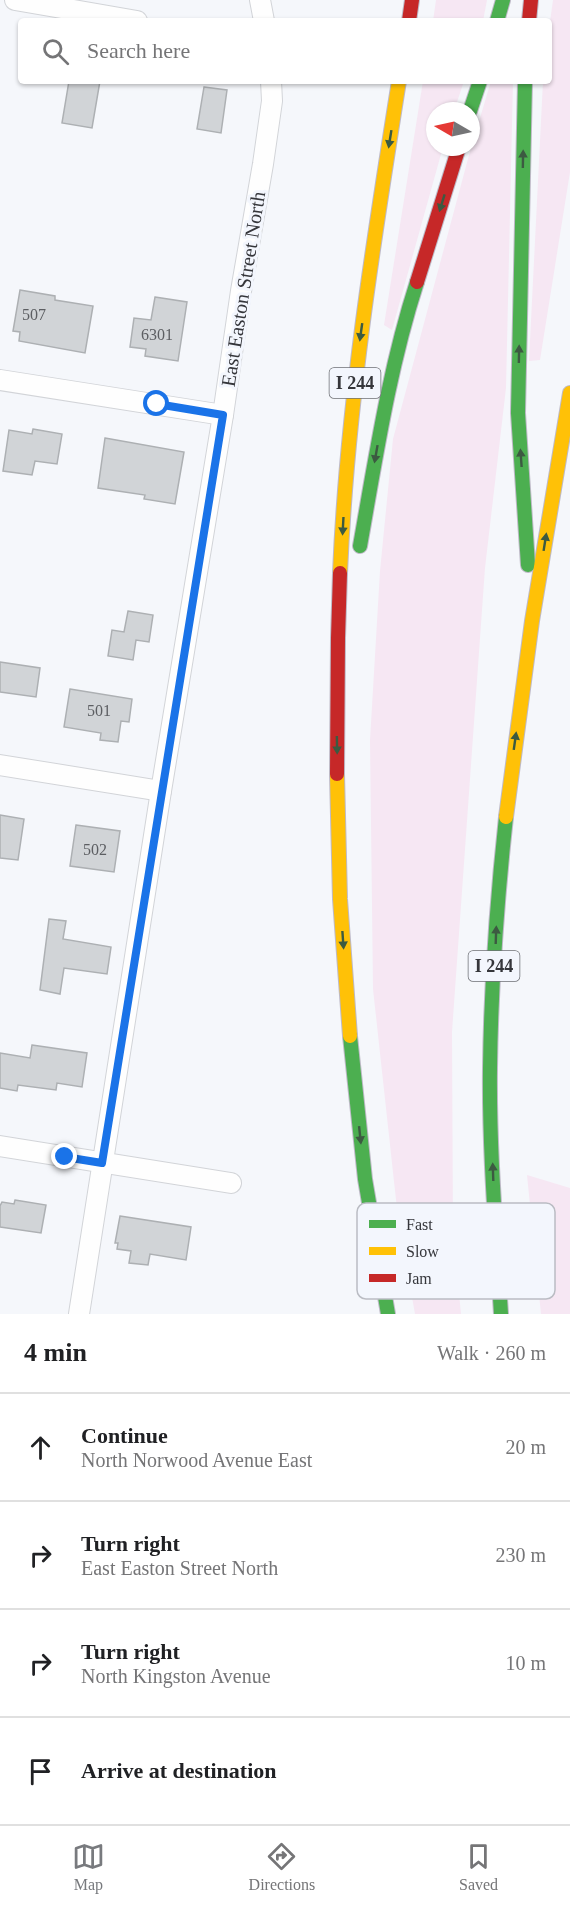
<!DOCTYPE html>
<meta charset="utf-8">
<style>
:root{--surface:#fff;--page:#f2f2f2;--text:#202124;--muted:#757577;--line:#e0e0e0;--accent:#787a7e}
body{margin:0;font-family:Georgia,serif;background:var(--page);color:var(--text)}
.compass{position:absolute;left:426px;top:102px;width:54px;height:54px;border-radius:50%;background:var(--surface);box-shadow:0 2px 4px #0004;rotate:279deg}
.stop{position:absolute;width:18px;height:18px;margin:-14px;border:4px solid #1a73e8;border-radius:50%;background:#fff}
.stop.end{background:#1a73e8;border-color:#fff;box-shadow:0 2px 6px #0008}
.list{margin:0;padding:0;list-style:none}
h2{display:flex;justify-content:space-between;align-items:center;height:78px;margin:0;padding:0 24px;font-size:26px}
h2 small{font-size:20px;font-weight:400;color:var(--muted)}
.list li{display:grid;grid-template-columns:39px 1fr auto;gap:18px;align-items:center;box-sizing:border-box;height:108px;padding:0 24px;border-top:2px solid var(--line)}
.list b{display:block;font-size:22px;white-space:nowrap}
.list p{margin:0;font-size:20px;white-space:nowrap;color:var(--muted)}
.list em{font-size:20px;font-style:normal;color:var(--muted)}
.icon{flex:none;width:33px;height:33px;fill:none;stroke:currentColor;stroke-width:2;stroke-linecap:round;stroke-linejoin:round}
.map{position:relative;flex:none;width:570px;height:1314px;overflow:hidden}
.search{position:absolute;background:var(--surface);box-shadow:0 2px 4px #0004;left:18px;right:18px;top:18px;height:66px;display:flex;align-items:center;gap:15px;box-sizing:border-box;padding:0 21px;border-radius:6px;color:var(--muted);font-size:22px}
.sheet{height:510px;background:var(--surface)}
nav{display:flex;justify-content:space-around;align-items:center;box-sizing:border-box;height:84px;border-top:2px solid var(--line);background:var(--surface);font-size:16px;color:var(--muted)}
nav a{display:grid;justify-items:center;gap:3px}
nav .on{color:var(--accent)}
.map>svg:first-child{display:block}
</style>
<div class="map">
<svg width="570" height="1314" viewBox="0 0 570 1314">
<rect width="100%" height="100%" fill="#f5f7fb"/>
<g fill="#f6e7f3">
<polygon points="436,0 487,0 483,21 433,21"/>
<polygon points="553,0 570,0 570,172 540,360 529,361 543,81 549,81 549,29"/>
<polygon points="423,81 464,81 454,111 435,111 435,147 443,147 392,330 384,325"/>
<polygon points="491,81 513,81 506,388 485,568 452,1032 453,1232 461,1314 415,1314 398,1218 373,989 370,740 380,571 393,439 469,155"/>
<polygon points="527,1175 570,1188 570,1314 541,1314"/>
</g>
<g fill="#d1d4d7" stroke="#adb0b3" stroke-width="1.5">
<polygon points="69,81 100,81 92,128 62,123"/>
<polygon points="204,87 227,90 221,133 197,129"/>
<polygon points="20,290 55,296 55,300 93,306 85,353 19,341 20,332 13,331"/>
<polygon points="155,297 187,302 178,361 145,356 146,349 130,347 134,318 151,320"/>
<polygon points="33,429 62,434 57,464 35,461 32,475 3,471 9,430 32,434"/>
<polygon points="105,438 184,452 175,504 144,499 145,495 98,488"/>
<polygon points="128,611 153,615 149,642 136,640 133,660 108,656 112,630 124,632"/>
<polygon points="0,662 40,668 36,697 0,692"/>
<polygon points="70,689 132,699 129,722 121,721 118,742 100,740 101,733 64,727"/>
<polygon points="0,815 24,819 18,860 0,858"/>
<polygon points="76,825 120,831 114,872 70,866"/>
<polygon points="49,919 66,921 63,939 111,947 107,974 64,968 60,994 40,990"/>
<polygon points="32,1045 87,1053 82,1087 57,1083 56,1090 18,1085 17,1091 0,1088 0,1053 30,1058"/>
<polygon points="15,1200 46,1205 41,1233 0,1227 0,1206 2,1202 14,1204"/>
<polygon points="120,1216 191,1227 186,1260 150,1254 148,1265 129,1263 131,1251 117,1249 118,1243 115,1243"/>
</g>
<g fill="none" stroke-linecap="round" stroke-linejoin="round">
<g stroke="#d2d4d8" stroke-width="22">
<g id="street">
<polyline points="15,0 137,21"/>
<polyline points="260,0 264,21"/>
<polyline points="0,380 223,415"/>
<polyline points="0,765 161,791"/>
<polyline points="0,1146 231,1183"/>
<polyline points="79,1314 161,791 223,415 241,291 263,164 272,101 271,81"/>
</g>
</g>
<g stroke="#bebac7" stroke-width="16">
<g id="fast">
<polyline points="497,21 503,0"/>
<polyline points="525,81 518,413 528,565"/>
<polyline points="470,111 480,81"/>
<path d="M360,546C376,456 389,369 417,282"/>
<polyline points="350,1036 365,1179 388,1314"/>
<path d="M501,1314C496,1232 489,1150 490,1068C491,984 497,900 506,817"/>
</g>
</g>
<g stroke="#bebac7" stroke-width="16">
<g id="slow">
<path d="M340,573C347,407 373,244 399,81"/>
<polyline points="337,774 340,899 350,1036"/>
<polyline points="506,817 532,621 570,393"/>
</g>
</g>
<g stroke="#bebac7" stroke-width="16">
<g id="jam">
<polyline points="409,21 412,0"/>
<polyline points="529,21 531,0"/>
<polyline points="417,282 459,147"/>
<polyline points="337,774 338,638 340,573"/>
</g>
</g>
<use href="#street" stroke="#fefefe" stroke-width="20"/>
<use href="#fast" stroke="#4caf50" stroke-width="14"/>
<use href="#slow" stroke="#ffc107" stroke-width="14"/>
<use href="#jam" stroke="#c62828" stroke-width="14"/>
</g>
<defs><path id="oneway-solid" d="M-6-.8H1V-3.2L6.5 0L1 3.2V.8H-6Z" transform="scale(1.5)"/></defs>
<g fill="#3c5a41">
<use href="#oneway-solid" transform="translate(390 139) rotate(99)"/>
<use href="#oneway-solid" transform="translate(523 159) rotate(-89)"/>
<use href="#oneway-solid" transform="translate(442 203) rotate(107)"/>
<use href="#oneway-solid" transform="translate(361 332) rotate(98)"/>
<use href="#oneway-solid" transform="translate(519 354) rotate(-89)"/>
<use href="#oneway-solid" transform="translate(376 454) rotate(100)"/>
<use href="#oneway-solid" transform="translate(521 458) rotate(-94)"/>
<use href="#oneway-solid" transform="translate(343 526) rotate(93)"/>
<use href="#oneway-solid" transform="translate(545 542) rotate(-81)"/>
<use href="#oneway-solid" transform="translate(515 741) rotate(-82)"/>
<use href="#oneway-solid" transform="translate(337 745) rotate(89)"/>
<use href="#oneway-solid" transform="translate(496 935) rotate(-88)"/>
<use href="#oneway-solid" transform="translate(343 940) rotate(86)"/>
<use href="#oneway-solid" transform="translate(360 1135) rotate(84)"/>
<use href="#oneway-solid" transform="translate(493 1172) rotate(-92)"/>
</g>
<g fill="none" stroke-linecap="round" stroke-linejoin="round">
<polyline stroke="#1a73e8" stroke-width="8" points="65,1157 102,1163 223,415 157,404"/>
</g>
<g text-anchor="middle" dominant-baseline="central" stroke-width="6" stroke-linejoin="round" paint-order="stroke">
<g font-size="16" fill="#5c5e62">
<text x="34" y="314">507</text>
<text x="157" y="334">6301</text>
<text x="99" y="710">501</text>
<text x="95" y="849">502</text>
</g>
<g fill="#f3f6fd" stroke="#6e7075" stroke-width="1.5">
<rect x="329.5" y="368" width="51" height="30" rx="4.5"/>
<rect x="468.5" y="951" width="51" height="30" rx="4.5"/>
</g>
<g font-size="18" font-weight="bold" fill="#35363b">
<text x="355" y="383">I 244</text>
<text x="494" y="966">I 244</text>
</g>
<g font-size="20" fill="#35363b" stroke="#f3f6fd">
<text transform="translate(243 289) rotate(-81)">East Easton Street North</text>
</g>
</g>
<rect x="357" y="1203" width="198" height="96" rx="9" fill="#f3f6fd" stroke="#babcc3" stroke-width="1.5"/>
<rect x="369" y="1220" width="27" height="8" fill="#4caf50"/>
<rect x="369" y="1247" width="27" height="8" fill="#ffc107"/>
<rect x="369" y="1274" width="27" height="8" fill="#c62828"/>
<g font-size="16" fill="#35363b">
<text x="406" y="1230">Fast</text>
<text x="406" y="1257">Slow</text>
<text x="406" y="1284">Jam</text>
</g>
</svg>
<svg class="compass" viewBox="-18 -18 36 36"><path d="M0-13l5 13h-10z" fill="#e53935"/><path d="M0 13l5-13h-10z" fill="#757577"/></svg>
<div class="stop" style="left:157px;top:404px"></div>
<div class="stop end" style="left:65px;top:1157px"></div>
<div class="search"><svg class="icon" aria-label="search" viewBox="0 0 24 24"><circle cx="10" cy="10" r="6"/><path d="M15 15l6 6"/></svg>Search here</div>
</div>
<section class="sheet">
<h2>4 min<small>Walk · 260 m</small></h2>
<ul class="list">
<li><svg class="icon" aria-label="ahead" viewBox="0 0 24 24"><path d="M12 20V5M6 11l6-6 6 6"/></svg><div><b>Continue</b><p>North Norwood Avenue East</p></div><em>20 m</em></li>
<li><svg class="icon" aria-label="right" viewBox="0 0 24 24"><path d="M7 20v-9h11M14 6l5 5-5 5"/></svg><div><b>Turn right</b><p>East Easton Street North</p></div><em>230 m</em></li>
<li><svg class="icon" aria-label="right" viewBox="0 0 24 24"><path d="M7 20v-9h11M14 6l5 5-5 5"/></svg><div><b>Turn right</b><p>North Kingston Avenue</p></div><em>10 m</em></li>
<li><svg class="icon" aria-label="arrive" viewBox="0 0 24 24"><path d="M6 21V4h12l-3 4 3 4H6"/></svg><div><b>Arrive at destination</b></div></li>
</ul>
</section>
<nav>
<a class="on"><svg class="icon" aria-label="map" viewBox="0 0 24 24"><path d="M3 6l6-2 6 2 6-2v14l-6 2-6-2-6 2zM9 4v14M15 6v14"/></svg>Map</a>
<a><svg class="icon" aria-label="directions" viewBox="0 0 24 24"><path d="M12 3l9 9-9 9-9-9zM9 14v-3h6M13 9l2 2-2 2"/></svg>Directions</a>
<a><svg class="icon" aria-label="saved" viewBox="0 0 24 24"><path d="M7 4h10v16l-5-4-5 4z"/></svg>Saved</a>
</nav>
